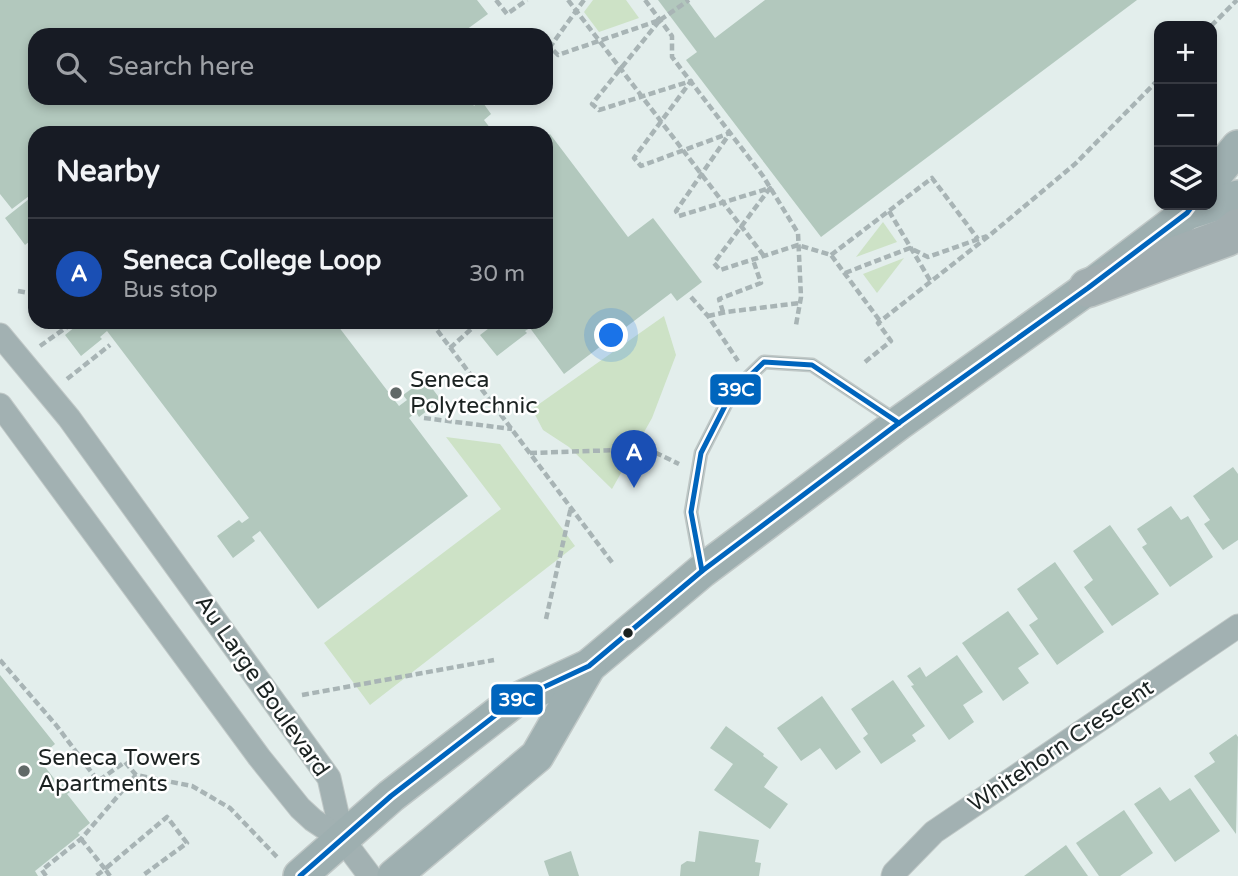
<!DOCTYPE html>
<meta charset="utf-8">
<style>
:root{--surface:#171b24;--page:#242831;--text:#f1f3f6;--muted:#9ea1a6;--line:#363941;--accent:#616968}
body{margin:0;font-family:"Varela Round",sans-serif;background:var(--page);color:var(--text)}
.controls{position:absolute;right:21px;top:21px;display:grid;overflow:hidden;border-radius:14px;box-shadow:0 4px 10px #0003}
.controls button{width:63px;height:63px;display:grid;place-items:center;padding:0;border:0;border-bottom:2px solid var(--line);background:var(--surface);color:var(--text);font:35px sans-serif}
.you{position:absolute;left:612px;top:336px;width:24px;height:24px;margin:-18px;border:5px solid #fff;border-radius:50%;background:#1a73e8;box-shadow:0 0 0 10px #1a73e833}
.badge{display:grid;place-items:center;width:46px;height:46px;border-radius:50%;background:var(--accent);color:#fff;font-size:23px;font-weight:700}
.pin{position:absolute;translate:-50% -58px;filter:drop-shadow(0 2px 4px #0008)}
.pin::after{content:'';position:absolute;top:37px;width:24px;height:21px;background:inherit;clip-path:polygon(0 0,100% 0,50% 100%)}
.list{margin:0;padding:0;list-style:none}
h2{display:flex;justify-content:space-between;align-items:center;height:91px;margin:0;padding:0 28px;font-size:30px}
h2 small{font-size:23px;font-weight:400;color:var(--muted)}
.list li{display:grid;grid-template-columns:46px 1fr auto;gap:21px;align-items:center;box-sizing:border-box;height:112px;padding:0 28px;border-top:2px solid var(--line)}
.list b{display:block;font-size:26px;white-space:nowrap}
.list p{margin:0;font-size:23px;white-space:nowrap;color:var(--muted)}
.list em{font-size:23px;font-style:normal;color:var(--muted)}
.icon{flex:none;width:38px;height:38px;fill:none;stroke:currentColor;stroke-width:2;stroke-linecap:round;stroke-linejoin:round}
.map{position:relative;flex:none;width:1238px;height:876px;overflow:hidden}
.search{position:absolute;background:var(--surface);box-shadow:0 4px 10px #0003;left:28px;top:28px;width:525px;height:77px;display:flex;align-items:center;gap:18px;box-sizing:border-box;padding:0 24px;border-radius:21px;color:var(--muted);font-size:26px}
.panel{position:absolute;background:var(--surface);box-shadow:0 4px 10px #0003;left:28px;top:126px;width:525px;height:203px;border-radius:21px}
.map>svg:first-child{display:block}
</style>
<div class="map">
<svg width="1238" height="876" viewBox="0 0 1238 876">
<rect width="100%" height="100%" fill="#e3eeec"/>
<g fill="#cde2c6">
<polygon points="593,0 626,0 639,18 599,32 584,12"/>
<polygon points="883,222 897,242 856,257"/>
<polygon points="904,258 877,293 863,274"/>
<polygon points="664,316 676,355 652,418 612,489 569,447 543,430 532,409"/>
<polygon points="446,437 500,444 575,546 370,705 324,643 501,509"/>
</g>
<g fill="#b2c8bd">
<polygon points="0,0 477,0 488,14 466,30 470,35 35,35 35,98 469,98 474,106 481,100 491,114 484,120 494,133 35,133 35,237 25,245 5,218 34,195 33,193 12,209 0,194"/>
<polygon points="658,0 687,0 715,38 765,0 1137,0 821,237 686,60 697,52"/>
<polygon points="550,134 628,237 653,218 702,282 677,301 671,293 564,374 530,328 525,331 527,333 497,356 480,335 497,322 546,322 546,137"/>
<polygon points="81,322 335,322 399,406 407,400 403,395 425,379 441,400 419,417 416,412 409,418 468,496 318,609 260,531 252,537 255,541 233,558 217,536 239,520 242,523 249,518 107,331 100,337 102,339 81,356 65,335"/>
<polygon points="1233,467 1238,474 1238,540 1223,550 1204,524 1210,520 1193,496"/>
<polygon points="1171,506 1181,520 1188,516 1213,557 1170,587 1142,547 1147,544 1137,529"/>
<polygon points="1110,525 1159,594 1112,626 1084,587 1093,580 1073,551"/>
<polygon points="1055,562 1104,632 1057,665 1029,625 1038,619 1017,589"/>
<polygon points="1008,611 1039,654 1018,668 1029,683 1003,701 962,643"/>
<polygon points="957,655 983,692 963,705 974,722 949,740 911,686 914,685 907,676 920,667 926,677"/>
<polygon points="0,675 55,744 38,758 60,786 63,784 70,792 67,794 90,823 78,833 80,835 35,871 38,876 0,876"/>
<polygon points="893,680 925,726 912,735 916,741 881,764 863,738 868,734 851,709"/>
<polygon points="822,696 861,752 836,770 820,748 801,761 777,728"/>
<polygon points="726,726 764,754 763,756 778,767 764,787 788,804 770,829 714,790 733,764 710,748"/>
<polygon points="1236,734 1238,737 1236,834 1194,776 1215,762 1209,753"/>
<polygon points="1160,787 1170,801 1190,788 1220,831 1175,862 1134,804"/>
<polygon points="1124,810 1153,853 1120,876 1099,876 1076,843"/>
<polygon points="699,831 759,840 755,862 761,863 759,876 680,876 681,865 687,861 695,862"/>
<polygon points="1066,845 1088,876 1024,876"/>
<polygon points="571,851 579,876 549,876 544,861"/>
</g>
<g fill="none" stroke-linecap="round" stroke-linejoin="round">
<g stroke="#c0c8c7" stroke-width="15">
<polyline id="lane" points="701,567 691,512 701,453 731,394 764,362 812,365 898,422"/>
</g>
<g stroke="#c0c8c7" stroke-width="25">
<g id="street">
<polyline points="0,335 69,418 329,778 343,840"/>
<polyline points="0,405 259,757 300,808 313,820 343,840 370,876"/>
<polyline points="893,876 894,873 934,832 1238,626"/>
</g>
</g>
<g stroke="#c0c8c7" stroke-width="36">
<g id="secondary">
<polyline points="1212,179 1238,147"/>
<polyline points="1187,213 1238,197"/>
<polyline points="300,876 391,796 514,701 589,666 702,571 899,423 1088,288 1187,213 1193,205"/>
<polyline points="394,876 537,756 589,666"/>
</g>
</g>
<g stroke="#c0c8c7" stroke-width="41">
<polyline id="highway" points="1088,288 1227,237 1238,228"/>
</g>
<g stroke="#a8b4b5" stroke-width="4.5" stroke-dasharray="7 3.5" stroke-linecap="butt">
<polyline points="496,0 507,14 527,0"/>
<polyline points="568,0 764,256"/>
<polyline points="584,0 550,47 558,55 660,20 592,104 599,110 691,81 634,158 641,166 730,133 676,211 679,216 770,188 714,263 720,270 798,245 831,255 880,321"/>
<polyline points="645,0 672,36 672,57 763,176 798,233 801,297 796,325"/>
<polyline points="660,20 689,0"/>
<polyline points="1211,26 1237,0"/>
<polyline points="889,211 931,282"/>
<polyline points="831,255 932,178 978,239"/>
<polyline points="845,273 910,248 928,257 987,236"/>
<polyline points="18,291 35,294"/>
<polyline points="691,297 708,316 738,361"/>
<polyline points="723,312 719,299 761,283 753,260"/>
<polyline points="708,316 726,312 800,303"/>
<polyline points="431,322 614,565"/>
<polyline points="40,346 74,322"/>
<polyline points="450,348 479,322"/>
<polyline points="865,362 891,341 878,323 990,235 1075,164 1159,79"/>
<polyline points="67,379 110,345"/>
<polyline points="424,418 512,429"/>
<polyline points="530,453 648,449 679,464"/>
<polyline points="546,619 571,507"/>
<polyline points="0,660 56,725 98,781 125,762 136,775 192,786 230,808 277,857"/>
<polyline points="302,695 494,660"/>
<polyline points="81,839 105,869 96,876"/>
<polyline points="46,876 42,870 81,839 136,775"/>
<polyline points="110,876 105,869 167,817 187,843 142,876"/>
</g>
<use href="#lane" stroke="#a2b1b2" stroke-width="12"/>
<use href="#street" stroke="#a2b1b2" stroke-width="23"/>
<use href="#secondary" stroke="#9eafb0" stroke-width="33"/>
<use href="#highway" stroke="#a2aeb0" stroke-width="38"/>
<g stroke="#fff" stroke-width="10">
<g id="bus-1">
<polyline points="702,571 691,512 701,453 731,394 764,362 812,365 899,423"/>
<polyline points="300,876 391,796 514,701 589,666 702,571 899,423 1088,288 1187,213 1193,205"/>
</g>
</g>
<use href="#bus-1" stroke="#0065bd" stroke-width="5"/>
</g>
<g fill="#616968" stroke="#fff" stroke-width="2.5">
<circle cx="396" cy="393" r="7"/>
<circle cx="24" cy="771" r="7"/>
</g>
<circle fill="#1b2221" stroke="#fff" stroke-width="2.5" cx="628" cy="633" r="6"/>
<g text-anchor="middle" dominant-baseline="central" stroke-width="5" stroke-linejoin="round" paint-order="stroke">
<g font-size="23" fill="#1b2221" stroke="#fff" text-anchor="start">
<text x="410" y="380">Seneca<tspan x="410" dy="26">Polytechnic</tspan></text>
<text x="38" y="758">Seneca Towers<tspan x="38" dy="26">Apartments</tspan></text>
</g>
<g font-size="23" fill="#1b2221" stroke="#fff">
<text transform="translate(262 686) rotate(55)">Au Large Boulevard</text>
<text transform="translate(1061 746) rotate(-34)">Whitehorn Crescent</text>
</g>
</g>
<g stroke="#fff" stroke-width="2.5">
<rect x="709" y="373" width="53" height="33" rx="7" fill="#0065bd"/>
<rect x="490" y="683" width="54" height="33" rx="7" fill="#0065bd"/>
</g>
<g font-size="19" text-anchor="middle" font-weight="bold" fill="#fff">
<text x="736" y="396">39C</text>
<text x="517" y="706">39C</text>
</g>
</svg>
<div class="controls">
<button>+</button>
<button>−</button>
<button><svg class="icon" aria-label="layers" viewBox="0 0 24 24"><path d="M12 4l9 5-9 5-9-5zM3 14l9 5 9-5"/></svg></button>
</div>
<div class="you"></div>
<div class="pin badge" style="left:634px;top:488px;background:#1a4fb4">A</div>
<div class="search"><svg class="icon" aria-label="search" viewBox="0 0 24 24"><circle cx="10" cy="10" r="6"/><path d="M15 15l6 6"/></svg>Search here</div>
<section class="panel">
<h2>Nearby<small></small></h2>
<ul class="list">
<li><span class="badge" style="background:#1a4fb4">A</span><div><b>Seneca College Loop</b><p>Bus stop</p></div><em>30 m</em></li>
</ul>
</section>
</div>
